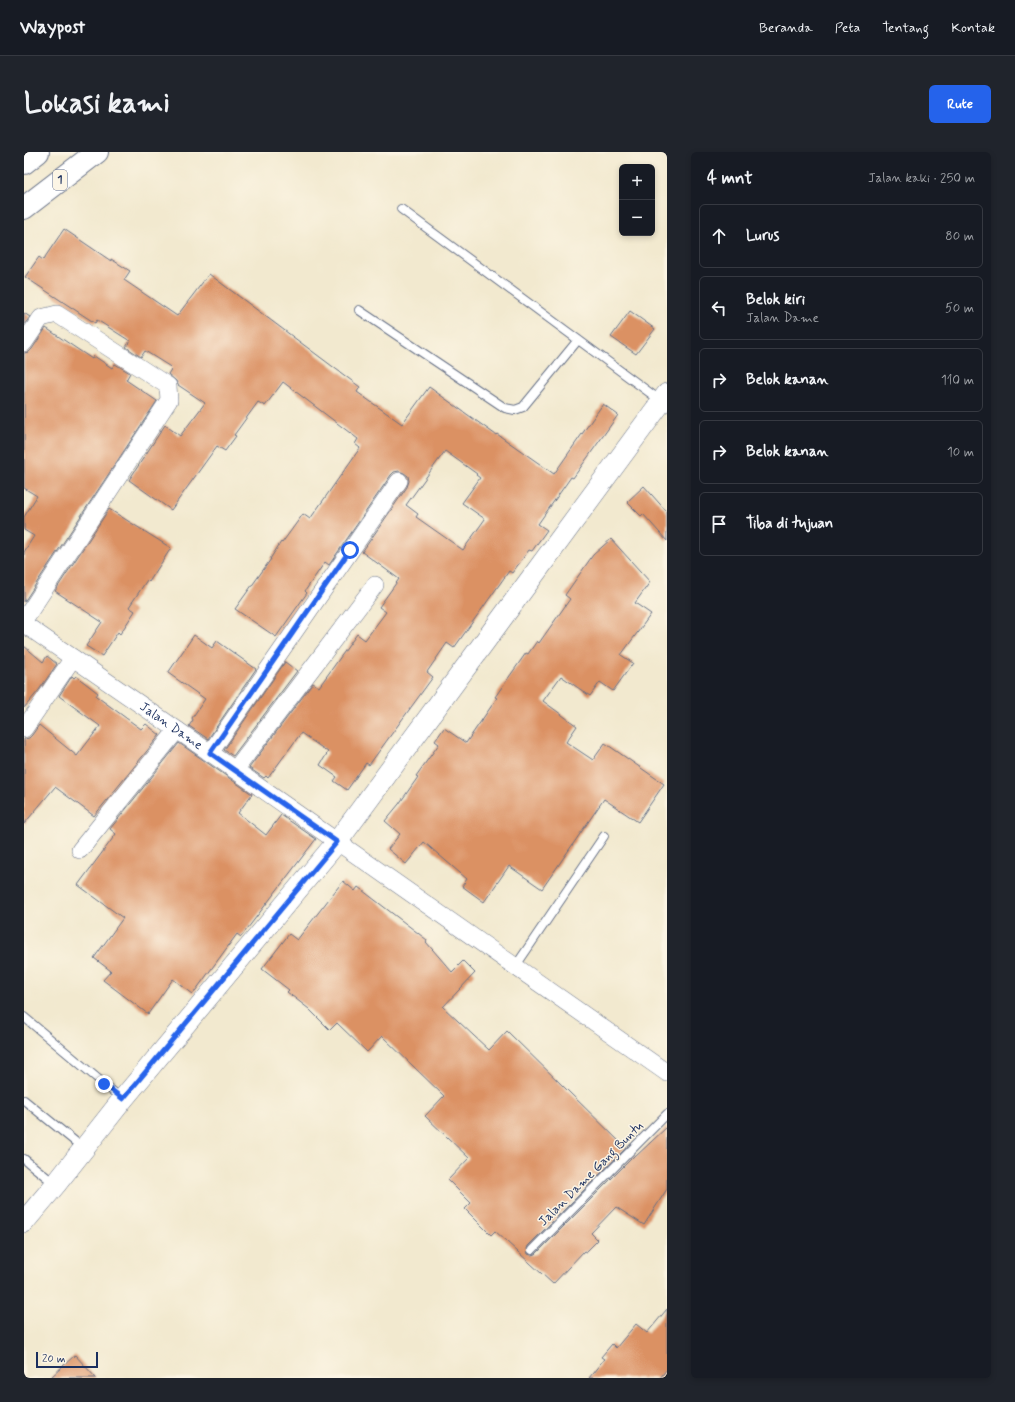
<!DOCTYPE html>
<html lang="id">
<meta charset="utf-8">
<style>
:root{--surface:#171b24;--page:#20242c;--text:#f1f3f6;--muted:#9ea1a6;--line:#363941;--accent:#2563eb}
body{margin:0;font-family:Mynerve,sans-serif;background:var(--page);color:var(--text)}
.controls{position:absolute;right:12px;top:12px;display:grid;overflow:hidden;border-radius:6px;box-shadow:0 2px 6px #0003}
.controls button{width:36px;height:36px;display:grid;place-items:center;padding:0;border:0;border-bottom:1px solid var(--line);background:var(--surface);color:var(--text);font:20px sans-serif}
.scale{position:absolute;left:12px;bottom:10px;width:62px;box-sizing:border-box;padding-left:4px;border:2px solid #1b2f5e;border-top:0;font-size:11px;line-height:14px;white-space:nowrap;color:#1b2f5e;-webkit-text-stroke:3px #fcf5e5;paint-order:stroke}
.stop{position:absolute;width:12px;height:12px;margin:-9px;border:3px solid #2563eb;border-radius:50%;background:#fff}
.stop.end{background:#2563eb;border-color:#fff;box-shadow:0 1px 4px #0008}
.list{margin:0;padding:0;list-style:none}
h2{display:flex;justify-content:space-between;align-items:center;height:52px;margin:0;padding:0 16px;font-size:17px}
h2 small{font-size:13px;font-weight:400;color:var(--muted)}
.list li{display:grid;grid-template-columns:26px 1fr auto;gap:12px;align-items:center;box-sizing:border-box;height:64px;margin:0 8px 8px;padding:0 8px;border:1px solid var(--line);border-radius:6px}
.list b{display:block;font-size:15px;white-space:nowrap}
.list p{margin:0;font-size:13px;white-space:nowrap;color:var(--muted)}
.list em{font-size:13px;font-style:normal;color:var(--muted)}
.icon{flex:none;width:22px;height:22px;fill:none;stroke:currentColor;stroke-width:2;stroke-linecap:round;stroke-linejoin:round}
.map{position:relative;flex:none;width:643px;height:1226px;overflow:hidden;border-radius:6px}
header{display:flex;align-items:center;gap:24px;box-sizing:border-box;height:56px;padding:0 20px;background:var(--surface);border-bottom:1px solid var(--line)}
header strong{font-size:19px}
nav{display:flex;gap:22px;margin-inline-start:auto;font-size:14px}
.intro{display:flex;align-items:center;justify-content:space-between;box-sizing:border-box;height:96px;padding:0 24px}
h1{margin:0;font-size:28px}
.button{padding:10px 18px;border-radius:6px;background:var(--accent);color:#fff;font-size:14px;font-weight:700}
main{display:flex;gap:24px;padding:0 24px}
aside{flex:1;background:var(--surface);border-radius:6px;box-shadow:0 2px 6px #0003}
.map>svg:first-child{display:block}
</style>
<header>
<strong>Waypost</strong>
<nav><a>Beranda</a><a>Peta</a><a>Tentang</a><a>Kontak</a></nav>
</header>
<div class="intro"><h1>Lokasi kami</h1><a class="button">Rute</a></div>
<main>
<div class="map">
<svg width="643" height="1226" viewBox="0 0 643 1226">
<rect width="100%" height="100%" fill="#fcf5e5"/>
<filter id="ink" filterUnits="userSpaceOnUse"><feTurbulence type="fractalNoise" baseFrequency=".025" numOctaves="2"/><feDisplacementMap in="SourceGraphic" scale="8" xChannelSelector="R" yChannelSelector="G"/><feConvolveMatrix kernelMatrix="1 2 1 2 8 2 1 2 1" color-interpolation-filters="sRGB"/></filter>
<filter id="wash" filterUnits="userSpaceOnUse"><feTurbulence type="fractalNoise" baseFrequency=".012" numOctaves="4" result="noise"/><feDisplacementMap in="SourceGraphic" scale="16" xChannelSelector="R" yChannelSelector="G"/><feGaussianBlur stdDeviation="0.9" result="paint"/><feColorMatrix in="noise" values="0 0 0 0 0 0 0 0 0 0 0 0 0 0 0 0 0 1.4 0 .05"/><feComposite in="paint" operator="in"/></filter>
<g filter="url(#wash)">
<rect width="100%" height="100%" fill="#f2e9cf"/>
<g id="blocks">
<g fill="#db9164" fill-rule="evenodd">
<path d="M40,77L87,109V107L106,119L100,128L153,164L185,122L336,235L333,240L378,272L405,235L472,283L473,282L530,322L579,252L594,263L549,326L547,325L514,372L523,378L508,399L505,398L488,421L485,419L430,496L423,491L403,520L409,525L345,613L342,611L323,638L310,629L313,625L296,613L304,600L277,581L244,626L242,624L240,626L225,616L289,531L295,535L333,482L341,488L362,460L355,455L375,427L338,400L383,335L385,329L384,324L380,321L375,319L370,320L367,323L305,413L301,410L281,439L283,441L252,485L211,457L247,407H246L257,390L258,391L279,362L286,367L336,296L331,292L334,287L259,230L241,254L234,250L210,283L212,284L201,299L193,294L147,358L105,328L141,273L156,284L181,251L154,233L152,229L144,222L148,216L121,199L117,205L102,195L106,189L73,168L71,171L1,125L15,105L19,108ZM421,299L453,322L452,323L456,326L438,351L461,367L439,398L392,365L394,362L382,353Z"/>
<polygon points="606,159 631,177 612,202 587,185"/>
<polygon points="0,161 6,165 0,173"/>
<polygon points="22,176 68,207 70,204 88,216 91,212 106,221 102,228 133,249 0,450 0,400 10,384 0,378 0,365 13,344 0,336 0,201 5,200 8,197"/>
<polygon points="620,334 643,360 643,389 619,362 617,364 603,350"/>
<polygon points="85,357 147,396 125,430 123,428 105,455 111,459 96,482 94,480 78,504 62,494 78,470 31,439"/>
<polygon points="587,387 626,430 611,451 627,462 597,503 609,511 589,539 576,530 566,544 537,524 519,549 553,574 542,590 569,608 581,591 640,632 614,670 580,647 518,737 485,714 460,750 438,734 443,727 400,690 382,712 364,697 376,682 361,669 375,652 394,625 392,624 415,592 411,589 420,576 442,591 473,546 471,545 502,501 504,502 513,489 515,491 546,447 541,443 569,403"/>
<polygon points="170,483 188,496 193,489 232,517 184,587 165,574 169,568 168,566 181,547 144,521"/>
<polygon points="0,494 19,510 23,504 33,512 15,538 0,556"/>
<polygon points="261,510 273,519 209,604 200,598"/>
<polygon points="48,524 50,526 52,524 74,541 72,544 117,577 122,572 136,583 70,664 31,635 0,672 0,587 5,586 8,583 15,573 53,604 76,574 35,544"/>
<polygon points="155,591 228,642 214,661 242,683 257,663 292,687 217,785 213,782 169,842 149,827 124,862 79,828 87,819 70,806 99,766 54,733 92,682 86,677"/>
<polygon points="319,729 331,739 334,735 403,788 402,790 428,820 439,809 451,821 419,855 465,898 483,879 602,996 504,1094 503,1097 504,1102 507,1103 512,1102 610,1004 611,1005 643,975 643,1037 620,1073 592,1055 567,1081 574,1088 562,1100 560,1099 529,1132 471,1079 467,1083 441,1057 447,1051 424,1028 445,1006 401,964 420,944 358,884 343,900 313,871 306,878 285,857 263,840 265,838 238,817 265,782 273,788"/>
<polygon points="643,1157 643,1217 636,1226 565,1226 580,1207 577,1205 588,1192 592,1196 612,1172 623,1181"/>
<polygon points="51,1203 72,1226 26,1226"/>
</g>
</g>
</g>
<g filter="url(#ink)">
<use href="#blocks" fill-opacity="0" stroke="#667086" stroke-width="1"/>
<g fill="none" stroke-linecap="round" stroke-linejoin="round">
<g stroke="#667086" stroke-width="10">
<g id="service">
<polyline points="377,57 637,249"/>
<polyline points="335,158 481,256 491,258 499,255 554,188"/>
<polyline points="491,815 580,684"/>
<polyline points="0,865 98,947"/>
<polyline points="0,948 59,996"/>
<polyline points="0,1007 31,1032"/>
<polyline points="508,1098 643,962"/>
</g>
</g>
<g stroke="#667086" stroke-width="18">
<g id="minor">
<polyline points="0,191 17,166 33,162 144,234 145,248 0,468"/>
<path id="s1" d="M0,472L211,618L643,921"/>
<polyline points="0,577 49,506"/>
<polyline points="186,601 375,329"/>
<polyline points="211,618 351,433"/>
<polyline points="56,698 153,578"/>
</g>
</g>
<g stroke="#667086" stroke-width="22">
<polyline id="tertiary" points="0,1070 32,1032 99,947 313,690 643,242"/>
</g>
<g stroke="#667086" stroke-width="24">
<g id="motorway">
<polyline points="0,11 14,0"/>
<polyline points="0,56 73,0"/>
</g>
</g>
<use href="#service" stroke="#fff" stroke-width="8"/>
<use href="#minor" stroke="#fff" stroke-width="17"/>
<use href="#tertiary" stroke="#fff" stroke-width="21"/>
<use href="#motorway" stroke="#fff" stroke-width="22"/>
</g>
</g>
<g fill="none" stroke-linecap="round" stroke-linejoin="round" filter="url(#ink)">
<polyline stroke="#2563eb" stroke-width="5" points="80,932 99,947 313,690 186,601 326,398"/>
</g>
<g text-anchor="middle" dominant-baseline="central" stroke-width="3" stroke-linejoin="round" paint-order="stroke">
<rect fill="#fcf5e5" stroke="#5e6a86" stroke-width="1" x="29" y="18" width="14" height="20" rx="3"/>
<g font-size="12" font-weight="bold" fill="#1b2f5e">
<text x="36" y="28">1</text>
</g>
<g font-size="13" fill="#1b2f5e" stroke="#fcf5e5">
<text stroke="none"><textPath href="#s1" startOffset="179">Jalan Dame</textPath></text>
<text transform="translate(567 1022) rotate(-45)">Jalan Dame Gang Buntu</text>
</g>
</g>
</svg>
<div class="controls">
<button>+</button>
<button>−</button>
</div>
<div class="scale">20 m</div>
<div class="stop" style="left:326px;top:398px"></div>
<div class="stop end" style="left:80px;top:932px"></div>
</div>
<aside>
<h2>4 mnt<small>Jalan kaki · 250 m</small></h2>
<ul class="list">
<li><svg class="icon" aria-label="ahead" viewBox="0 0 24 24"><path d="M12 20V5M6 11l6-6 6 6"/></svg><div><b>Lurus</b></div><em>80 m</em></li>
<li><svg class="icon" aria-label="left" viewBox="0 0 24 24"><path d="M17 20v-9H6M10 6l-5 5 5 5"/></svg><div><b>Belok kiri</b><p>Jalan Dame</p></div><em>50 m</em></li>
<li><svg class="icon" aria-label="right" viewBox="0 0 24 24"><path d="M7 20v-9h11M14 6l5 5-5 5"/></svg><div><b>Belok kanan</b></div><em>110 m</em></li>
<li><svg class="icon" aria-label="right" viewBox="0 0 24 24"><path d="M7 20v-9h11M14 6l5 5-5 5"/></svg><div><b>Belok kanan</b></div><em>10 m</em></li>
<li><svg class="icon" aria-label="arrive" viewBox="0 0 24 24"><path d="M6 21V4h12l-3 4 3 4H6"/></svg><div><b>Tiba di tujuan</b></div></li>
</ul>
</aside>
</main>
